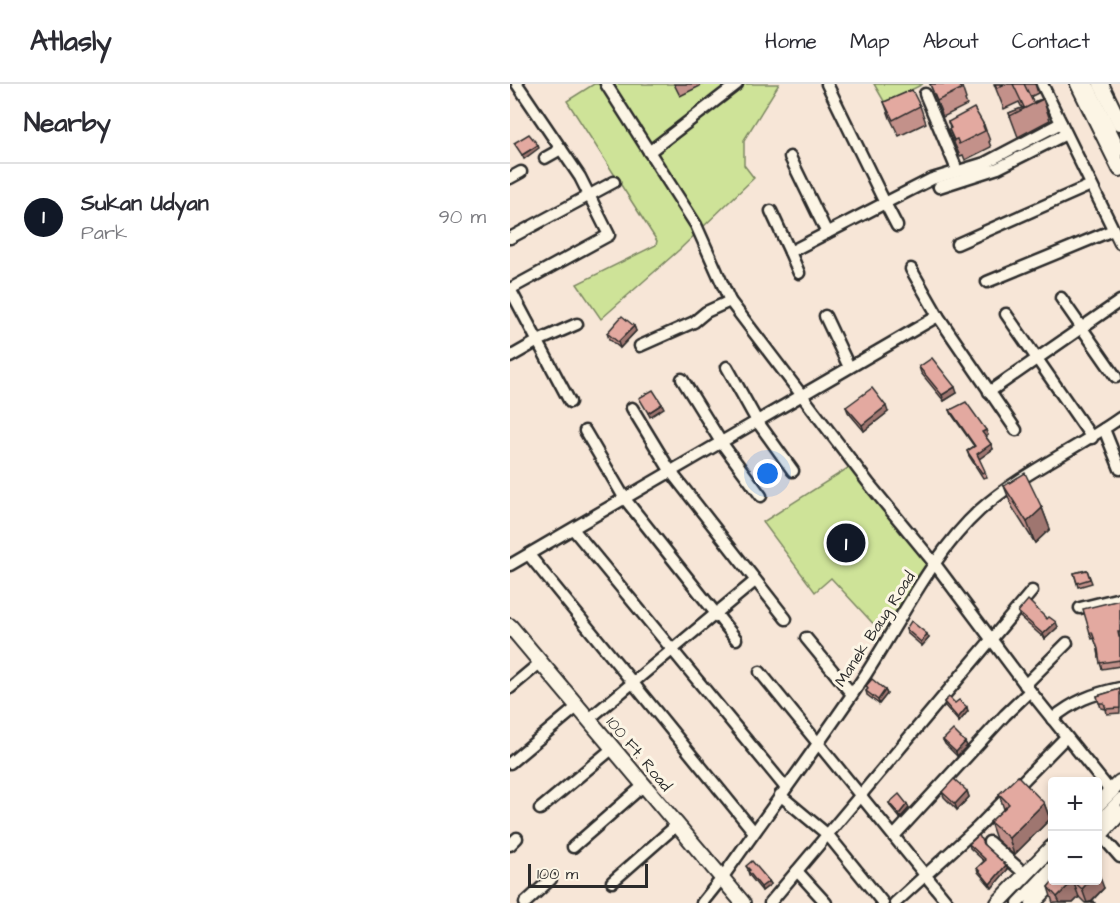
<!DOCTYPE html>
<meta charset="utf-8">
<style>
:root{--surface:#fff;--page:#f2f2f3;--text:#2b2b33;--muted:#7c7c81;--line:#e1e1e2;--accent:#111827}
body{margin:0;font-family:"Architects Daughter",sans-serif;background:var(--page);color:var(--text)}
.controls{position:absolute;right:18px;bottom:18px;display:grid;overflow:hidden;border-radius:6px;box-shadow:0 3px 9px #0003}
.controls button{width:54px;height:54px;display:grid;place-items:center;padding:0;border:0;border-bottom:2px solid var(--line);background:var(--surface);color:var(--text);font:30px sans-serif}
.scale{position:absolute;left:18px;bottom:15px;width:120px;box-sizing:border-box;padding-left:6px;border:3px solid #2b2b2b;border-top:0;font-size:16px;line-height:21px;white-space:nowrap;color:#2b2b2b;-webkit-text-stroke:4px #fcf5e5;paint-order:stroke}
.you{position:absolute;left:258px;top:390px;width:21px;height:21px;margin:-15px;border:4px solid #fff;border-radius:50%;background:#1a73e8;box-shadow:0 0 0 9px #1a73e833}
.badge{display:grid;place-items:center;width:39px;height:39px;border-radius:50%;background:var(--accent);color:#fff;font-size:20px;font-weight:700}
.pin{position:absolute;translate:-50% -50%;border:3px solid #fff;box-shadow:0 2px 6px #0006}
.list{margin:0;padding:0;list-style:none}
h2{display:flex;justify-content:space-between;align-items:center;height:78px;margin:0;padding:0 24px;font-size:26px}
h2 small{font-size:20px;font-weight:400;color:var(--muted)}
.list li{display:grid;grid-template-columns:39px 1fr auto;gap:18px;align-items:center;box-sizing:border-box;height:108px;padding:0 24px;border-top:2px solid var(--line)}
.list b{display:block;font-size:22px;white-space:nowrap}
.list p{margin:0;font-size:20px;white-space:nowrap;color:var(--muted)}
.list em{font-size:20px;font-style:normal;color:var(--muted)}
.map{position:relative;flex:none;width:610px;height:819px;overflow:hidden}
header{display:flex;align-items:center;gap:36px;box-sizing:border-box;height:84px;padding:0 30px;background:var(--surface);border-bottom:2px solid var(--line)}
header strong{font-size:28px}
nav{display:flex;gap:33px;margin-inline-start:auto;font-size:21px}
main{display:flex}
aside{flex:1;background:var(--surface)}
.map>svg:first-child{display:block}
</style>
<header>
<strong>Atlasly</strong>
<nav><a>Home</a><a>Map</a><a>About</a><a>Contact</a></nav>
</header>
<main>
<aside>
<h2>Nearby<small></small></h2>
<ul class="list">
<li><span class="badge">1</span><div><b>Sukan Udyan</b><p>Park</p></div><em>90 m</em></li>
</ul>
</aside>
<div class="map">
<svg width="610" height="819" viewBox="0 0 610 819">
<rect width="100%" height="100%" fill="#f7e6d7"/>
<filter id="ink" filterUnits="userSpaceOnUse"><feTurbulence type="fractalNoise" baseFrequency=".0167" numOctaves="2"/><feDisplacementMap in="SourceGraphic" scale="12" xChannelSelector="R" yChannelSelector="G"/><feConvolveMatrix kernelMatrix="1 2 1 2 8 2 1 2 1" color-interpolation-filters="sRGB"/></filter>
<g filter="url(#ink)">
<g fill="#cee398" stroke="#7c8762" stroke-width="1.5">
<polygon points="84,0 269,0 234,56 234,81 244,94 169,166 91,235 67,200 146,161 147,157 57,17"/>
<polygon points="364,0 413,0 375,19"/>
<polygon points="341,382 420,479 371,548 321,494 305,508 253,438"/>
</g>
<g fill="none" stroke-linecap="round" stroke-linejoin="round">
<g stroke="#2b2b2b" stroke-width="15">
<g id="minor">
<polyline points="96,0 186,141 220,217 360,401 425,480 520,607 601,708"/>
<polyline points="532,0 610,159"/>
<polyline points="578,0 610,65"/>
<polyline points="415,10 445,81"/>
<polyline points="139,68 227,0"/>
<polyline points="280,73 317,149"/>
<polyline points="35,74 51,65"/>
<polyline points="0,94 11,88"/>
<polyline points="429,103 488,84 556,50"/>
<polyline points="261,127 280,168 375,119 317,0"/>
<polyline points="387,142 375,119 422,95 475,79 551,39"/>
<polyline points="0,154 104,98"/>
<polyline points="447,160 581,101"/>
<polyline points="280,168 289,189"/>
<polyline points="401,185 428,232"/>
<polyline points="477,198 603,146"/>
<polyline points="0,205 99,151 70,93 7,0"/>
<polyline points="0,205 60,318"/>
<polyline points="551,214 606,293"/>
<polyline points="496,230 582,354"/>
<polyline points="315,232 339,283"/>
<polyline points="130,262 184,238 196,228 220,217"/>
<polyline points="0,273 28,257 67,240"/>
<polyline points="217,283 247,337 283,387"/>
<polyline points="172,295 211,358 251,412"/>
<polyline points="479,308 610,217"/>
<polyline points="122,324 161,388 276,535"/>
<polyline points="594,345 610,385"/>
<polyline points="75,347 115,415 226,555"/>
<polyline points="63,445 276,704"/>
<polyline points="19,471 244,748"/>
<polyline points="0,481 428,232 506,346"/>
<polyline points="570,524 610,514"/>
<polyline points="296,554 341,609"/>
<polyline points="250,588 438,819"/>
<polyline points="515,601 557,559"/>
<polyline points="0,604 31,578"/>
<polyline points="79,635 245,497"/>
<path d="M542,635C564,617 582,610 610,604"/>
<polyline points="0,679 68,622"/>
<polyline points="270,711 318,751 373,819"/>
<polyline points="30,725 103,664"/>
<polyline points="588,738 610,715"/>
<polyline points="590,750 610,773"/>
<polyline points="384,752 495,631 520,607"/>
<polyline points="479,758 515,790"/>
<polyline points="0,761 7,754"/>
<polyline points="63,763 134,701"/>
<polyline points="287,787 316,819"/>
<polyline points="102,798 168,740"/>
<polyline points="15,819 41,795"/>
<path d="M192,819L212,794C260,726 310,659 356,590C391,536 422,470 470,426C511,389 565,366 610,334"/>
<polyline points="260,819 522,507"/>
<polyline points="385,819 467,744 556,653"/>
<polyline points="508,819 542,783"/>
</g>
</g>
<g stroke="#2b2b2b" stroke-width="18">
<g id="major">
<polyline points="568,0 610,85"/>
<polyline points="591,0 610,39"/>
<polyline points="0,542 233,819"/>
<polyline points="588,720 610,698"/>
<polyline points="588,753 610,729"/>
<polyline points="488,819 542,763"/>
<polyline points="523,819 545,796"/>
</g>
</g>
<use href="#minor" stroke="#fcf5e5" stroke-width="10"/>
<use href="#major" stroke="#fcf5e5" stroke-width="14"/>
</g>
<g fill="#c3918a" stroke="#2b2b2b" stroke-width="1.5">
<polygon points="164,0 190,0 190,2 170,12"/>
<polygon points="420,0 451,0 456,15 455,16 457,21 433,33"/>
<polygon points="484,0 525,0 528,9 520,13 523,18 533,15 540,36 508,53 499,29 512,24 509,18 494,25"/>
<polygon points="374,18 410,22 416,39 389,52 380,34"/>
<polygon points="438,38 474,41 480,57 479,58 481,63 455,76 453,71 450,72 445,61 439,45 440,44"/>
<polygon points="124,242 126,247 110,264 99,255 97,249"/>
<polygon points="409,283 447,309 434,317 411,289"/>
<polygon points="336,323 378,328 354,347 338,328"/>
<polygon points="440,326 478,351 476,353 481,360 483,365 469,375 477,393 473,394 459,372 457,367 464,362 442,331"/>
<polygon points="494,402 532,424 540,445 525,459 502,423"/>
<polygon points="577,486 582,499 568,503 564,489"/>
<polygon points="610,516 610,582 592,585 590,579 588,565 584,554 582,555 580,549"/>
<polygon points="508,528 537,535 548,543 535,555 510,533"/>
<polygon points="396,545 419,554 412,562 397,549"/>
<polygon points="356,602 375,606 377,610 369,620 357,611 356,607 358,605"/>
<polygon points="610,605 610,629 597,630 596,625 591,624 587,612"/>
<polygon points="434,618 445,619 458,627 449,638 435,622"/>
<polygon points="433,656 455,658 457,662 447,672 435,660"/>
<polygon points="457,707 459,713 447,726 434,713 432,708"/>
<polygon points="489,710 534,719 540,735 504,771 486,755 480,738 494,725"/>
<polygon points="379,719 397,720 399,724 390,734 381,723"/>
<polygon points="459,760 498,785 482,804 468,788 467,784 474,777 460,764"/>
<polygon points="236,782 259,797 261,800 252,807 239,791 238,787 239,787"/>
<polygon points="544,796 588,796 594,804 581,818 575,819 569,813 563,819 543,819 538,803"/>
</g>
<g fill="#9f7670" stroke="#2b2b2b" stroke-width="1.5">
<polygon points="28,61 29,64 14,75 12,71"/>
<polygon points="124,242 126,247 110,264 108,258"/>
<polygon points="445,303 447,309 434,317 432,311"/>
<polygon points="152,320 154,324 140,333 138,329"/>
<polygon points="376,322 378,328 354,347 352,341"/>
<polygon points="476,346 478,351 474,354 472,348"/>
<polygon points="481,360 483,365 469,375 467,370"/>
<polygon points="532,424 540,445 525,459 517,438"/>
<polygon points="546,538 548,543 535,555 533,550"/>
<polygon points="417,550 419,554 412,562 411,558"/>
<polygon points="375,606 377,610 369,620 368,616"/>
<polygon points="457,623 458,627 449,638 448,634"/>
<polygon points="455,658 457,662 447,672 446,668"/>
<polygon points="457,707 459,713 447,726 445,720"/>
<polygon points="534,719 540,735 504,771 499,754"/>
<polygon points="397,720 399,724 390,734 389,730"/>
<polygon points="496,781 498,785 482,804 480,800"/>
<polygon points="588,788 594,804 579,819 577,819 572,805 580,796 588,796"/>
<polygon points="259,797 261,800 252,807 251,803"/>
<polygon points="563,797 569,813 563,819 550,819 547,813"/>
</g>
<g fill="#e3a9a0" stroke="#2b2b2b" stroke-width="1.5">
<polygon points="420,0 448,0 451,5 427,17"/>
<polygon points="485,0 495,0 487,4"/>
<polygon points="503,0 514,0 523,18 533,15 500,32 499,29 514,23"/>
<polygon points="402,6 410,22 383,36 374,18"/>
<polygon points="464,24 474,41 473,42 475,47 449,60 447,55 444,56 439,45 441,44 438,38"/>
<polygon points="19,50 28,61 12,71 4,59"/>
<polygon points="112,232 124,242 108,258 97,249"/>
<polygon points="422,274 445,303 432,311 409,283"/>
<polygon points="362,304 376,322 352,341 336,323"/>
<polygon points="143,306 152,320 138,329 129,314"/>
<polygon points="456,318 476,346 472,348 481,360 467,370 475,387 472,389 457,367 465,362 440,326"/>
<polygon points="515,389 532,424 517,438 494,402"/>
<polygon points="577,486 580,495 567,499 564,489"/>
<polygon points="518,516 537,535 539,533 546,538 533,550 508,528"/>
<polygon points="610,516 610,548 608,548 609,553 610,553 610,576 590,579 588,565 582,548 580,549 573,525"/>
<polygon points="401,537 417,550 411,558 396,545"/>
<polygon points="362,595 375,606 368,616 356,607 358,605 356,602"/>
<polygon points="610,605 610,624 596,625 594,619 589,619 587,612"/>
<polygon points="439,613 445,619 449,616 457,623 448,634 434,618"/>
<polygon points="443,646 455,658 446,668 433,656"/>
<polygon points="508,692 534,719 499,754 480,738 499,720 489,710"/>
<polygon points="444,695 457,707 445,720 432,708"/>
<polygon points="389,710 397,720 389,730 379,719"/>
<polygon points="469,751 473,760 496,781 480,800 467,784 476,776 459,760"/>
<polygon points="242,777 259,797 251,803 238,787 240,786 236,782"/>
<polygon points="544,796 580,796 572,805 563,797 547,813 538,803"/>
<polygon points="584,817 585,819 575,819"/>
</g>
</g>
<g text-anchor="middle" dominant-baseline="central" stroke-width="6" stroke-linejoin="round" paint-order="stroke">
<g font-size="16" fill="#2b2b2b" stroke="#fcf5e5">
<text transform="translate(365 545) rotate(-57)">Manek Baug Road</text>
<text transform="translate(129 670) rotate(50)">100 Ft. Road</text>
</g>
</g>
</svg>
<div class="controls">
<button>+</button>
<button>−</button>
</div>
<div class="scale">100 m</div>
<div class="you"></div>
<div class="pin badge" style="left:336px;top:459px">1</div>
</div>
</main>
